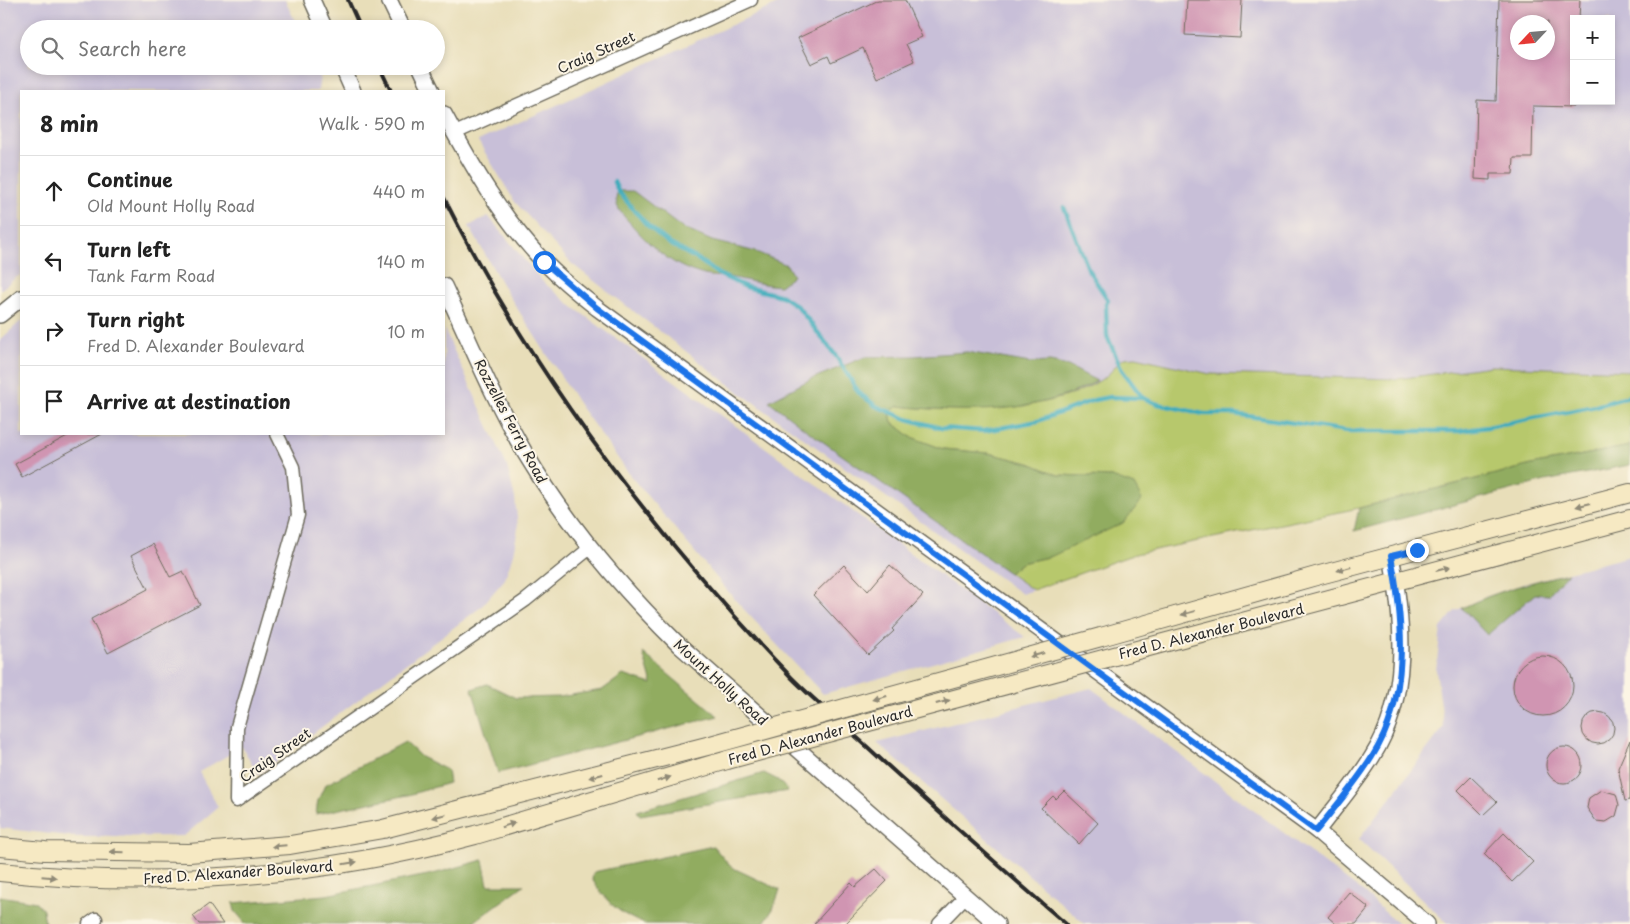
<!DOCTYPE html>
<meta charset="utf-8">
<style>
:root{--surface:#fff;--page:#f6f6f6;--text:#222;--muted:#767676;--line:#e0e0e0}
body{margin:0;font-family:"Playpen Sans",sans-serif;background:var(--page);color:var(--text)}
.controls{position:absolute;right:15px;top:15px;display:grid;overflow:hidden;border-radius:0px;box-shadow:0 2px 8px #0003}
.controls button{width:45px;height:45px;display:grid;place-items:center;padding:0;border:0;border-bottom:1px solid var(--line);background:var(--surface);color:var(--text);font:25px sans-serif}
.compass{position:absolute;left:1510px;top:15px;width:45px;height:45px;border-radius:50%;background:var(--surface);box-shadow:0 2px 8px #0003;rotate:244deg}
.stop{position:absolute;width:15px;height:15px;margin:-11px;border:4px solid #1a73e8;border-radius:50%;background:#fff}
.stop.end{background:#1a73e8;border-color:#fff;box-shadow:0 1px 5px #0008}
.list{margin:0;padding:0;list-style:none}
h2{display:flex;justify-content:space-between;align-items:center;height:65px;margin:0;padding:0 20px;font-size:21px}
h2 small{font-size:16px;font-weight:400;color:var(--muted)}
.list li{display:grid;grid-template-columns:32px 1fr auto;gap:15px;align-items:center;box-sizing:border-box;height:70px;padding:0 20px;border-top:1px solid var(--line)}
.list b{display:block;font-size:19px;white-space:nowrap}
.list p{margin:0;font-size:16px;white-space:nowrap;color:var(--muted)}
.list em{font-size:16px;font-style:normal;color:var(--muted)}
.icon{flex:none;width:28px;height:28px;fill:none;stroke:currentColor;stroke-width:2;stroke-linecap:round;stroke-linejoin:round}
.map{position:relative;flex:none;width:1630px;height:924px;overflow:hidden}
.search{position:absolute;background:var(--surface);box-shadow:0 2px 8px #0003;left:20px;top:20px;width:425px;height:55px;display:flex;align-items:center;gap:12px;box-sizing:border-box;padding:0 18px;border-radius:28px;color:var(--muted);font-size:19px}
.panel{position:absolute;background:var(--surface);box-shadow:0 2px 8px #0003;left:20px;top:90px;width:425px;height:345px;border-radius:0px}
.map>svg:first-child{display:block}
</style>
<div class="map">
<svg width="1630" height="924" viewBox="0 0 1630 924">
<rect width="100%" height="100%" fill="#fcf5e5"/>
<filter id="ink" filterUnits="userSpaceOnUse"><feTurbulence type="fractalNoise" baseFrequency=".02" numOctaves="2"/><feDisplacementMap in="SourceGraphic" scale="10" xChannelSelector="R" yChannelSelector="G"/><feConvolveMatrix kernelMatrix="1 2 1 2 8 2 1 2 1" color-interpolation-filters="sRGB"/></filter>
<filter id="wash" filterUnits="userSpaceOnUse"><feTurbulence type="fractalNoise" baseFrequency=".0096" numOctaves="4" result="noise"/><feDisplacementMap in="SourceGraphic" scale="20" xChannelSelector="R" yChannelSelector="G"/><feGaussianBlur stdDeviation="1.12" result="paint"/><feColorMatrix in="noise" values="0 0 0 0 0 0 0 0 0 0 0 0 0 0 0 0 0 1.4 0 .05"/><feComposite in="paint" operator="in"/></filter>
<g filter="url(#wash)">
<rect width="100%" height="100%" fill="#e8deb9"/>
<g fill="#c8bfd8" fill-rule="evenodd">
<polygon points="0,0 285,0 299,29 29,29 29,66 316,66 320,77 318,91 21,91 21,274 0,290"/>
<path d="M786,0H1630V446L1536,464L1359,508L1135,554L1022,594L739,392L572,264L515,202L478,141ZM1574,19H1611V101H1574ZM1518,22H1548V52H1518Z"/>
<polygon points="488,216 542,281 573,307 1025,637 823,694 738,603 682,537 633,479 580,406 506,291 469,226"/>
<polygon points="21,321 21,434 444,434 444,329 507,466 515,498 518,528 513,554 505,579 481,607 258,775 242,747 199,772 218,807 184,836 77,837 0,828 0,340"/>
<polygon points="1630,556 1630,924 1448,924 1359,839 1444,727 1436,670 1441,628 1455,611 1482,598 1523,584"/>
<polygon points="1091,688 1364,893 1398,924 1085,924 877,743"/>
</g>
<path fill="#b7c86c" stroke="#717a4c" d="M1136,357L1210,374L1397,379L1492,366L1630,371V446L1536,464L1359,508L1135,554L1033,590L1009,573L1021,563L1052,556L1112,477L1058,475L1029,463L988,453L943,449L911,437L892,422L889,412L898,406C957,413 1055,414 1105,377C1112,372 1117,363 1124,358Z"/>
<g fill="#91ac60" stroke="#5e6c46">
<path d="M618,191H633L682,228L712,241L756,252L787,265L793,276L780,286C764,285 751,281 735,278C724,275 712,278 701,274C672,266 651,247 631,224C622,214 612,205 618,191Z"/>
<path d="M967,352L1030,363L1050,362L1068,366L1097,381C1038,415 963,413 898,406L890,412L892,422L911,437L943,449L988,453L1029,463L1058,475L1112,477L1134,485L1142,500L1123,523L1052,556L1021,563L1009,573L805,429L769,401L809,380L865,357L914,356Z"/>
<polygon points="1630,446 1630,465 1545,481 1354,531 1359,508 1536,464"/>
<path d="M1568,573L1548,595L1535,594L1487,635L1462,608C1496,591 1532,582 1568,573Z"/>
<polygon points="643,653 718,716 498,773 472,689 487,684 516,698 559,697 602,690 623,675 652,684"/>
<polygon points="405,742 421,757 447,770 449,783 408,795 316,814 318,800 325,785"/>
<polygon points="764,773 778,780 788,791 640,815 637,811"/>
<path d="M713,846L731,867L780,890L773,909L763,924H645C620,915 605,901 592,879L594,872Z"/>
<polygon points="483,860 488,885 524,885 471,924 246,924 235,911 233,903 326,895 433,874"/>
<polygon points="0,896 36,902 43,910 45,924 0,924"/>
</g>
<g fill="none" stroke-linecap="round" stroke-linejoin="round">
<g stroke="#3eabbc" stroke-width="4.5">
<polyline points="614,182 618,191 647,225 670,244 699,260 718,274 746,287 782,296 798,307 836,356 859,393 876,406 907,419 941,428 984,431 1038,421 1094,400 1110,397 1143,398 1158,404 1204,414 1234,414 1347,431 1459,431 1487,427 1596,406 1630,396"/>
<polyline points="1064,207 1089,271 1108,300 1106,304 1107,336 1122,370 1143,398"/>
</g>
</g>
<g id="blocks">
<g fill="#d095b2" fill-rule="evenodd">
<polygon points="878,0 905,0 922,37 906,44 914,61 877,78 863,48 831,63 828,56 811,64 798,38"/>
<polygon points="1187,0 1242,0 1240,38 1185,35"/>
<path d="M1499,0H1580L1579,19H1574V107L1533,106L1532,158H1514L1513,174H1490V180L1475,179L1477,100L1496,101ZM1518,22H1548V52H1518Z"/>
<polygon points="71,434 102,434 22,477 15,464"/>
<polygon points="153,544 170,577 183,571 200,605 108,653 91,619 148,589 131,556"/>
<polygon points="844,565 868,591 890,565 923,595 892,629 894,631 868,655 813,595"/>
<circle cx="1543" cy="686" r="30"/>
<circle cx="1598" cy="728" r="16"/>
<polygon points="1630,740 1630,800 1625,801 1618,768"/>
<circle cx="1564" cy="765" r="18"/>
<polygon points="1471,777 1497,802 1483,815 1458,790"/>
<polygon points="1601,790 1616,794 1619,805 1616,816 1606,822 1596,821 1587,808 1589,798"/>
<polygon points="1064,791 1098,823 1079,844 1041,808 1053,796 1056,799"/>
<polygon points="1504,833 1533,862 1512,882 1484,854"/>
<polygon points="876,869 887,881 845,924 814,924 851,883 855,887"/>
<polygon points="1349,892 1369,908 1356,924 1336,924 1328,917"/>
<polygon points="209,904 223,924 199,924 193,916"/>
</g>
</g>
</g>
<g filter="url(#ink)">
<use href="#blocks" fill-opacity="0" stroke="#6d6a5d" stroke-width="1"/>
<g fill="none" stroke-linecap="round" stroke-linejoin="round">
<g stroke="#6d6a5d" stroke-width="15">
<g id="minor">
<polyline points="455,133 751,0"/>
<polyline points="277,434 293,467 298,515 237,727 236,801 526,600 590,548"/>
<polyline points="89,924 96,919"/>
<polyline points="939,924 965,897"/>
</g>
</g>
<g stroke="#6d6a5d" stroke-width="18">
<g id="tertiary">
<polyline points="312,0 325,29"/>
<polyline points="389,0 403,29"/>
<polyline points="342,66 353,91"/>
<polyline points="420,66 432,91"/>
<path d="M444,114C472,166 503,220 545,263C561,279 579,294 597,308L1317,831L1427,924"/>
<path d="M444,286C470,342 494,400 525,453C567,524 620,587 679,645L997,924"/>
<polyline points="0,315 21,298"/>
<path d="M1317,831C1335,807 1356,783 1372,757C1410,697 1404,623 1391,556"/>
</g>
</g>
<g stroke="#6d6a5d" stroke-width="20">
<g id="secondary">
<polyline points="1101,637 1316,576 1630,493"/>
<polyline points="1122,654 1630,519"/>
<polyline points="0,847 45,851 189,853 290,845 383,829 711,745"/>
<path d="M0,872C159,889 320,877 475,835L727,760"/>
</g>
</g>
<use href="#minor" stroke="#fff" stroke-width="12"/>
<use href="#tertiary" stroke="#fff" stroke-width="15"/>
<use href="#secondary" stroke="#f6e9c3" stroke-width="18"/>
<g stroke="#2b2b2b" stroke-width="4">
<polyline points="348,0 361,29"/>
<polyline points="379,66 391,91"/>
<path d="M444,198C533,376 655,535 792,678C818,704 847,728 874,753C937,811 1001,868 1066,924"/>
</g>
<g stroke="#6d6a5d" stroke-width="20" stroke-linecap="butt">
<g id="secondary-bridge">
<polyline points="711,745 1101,637"/>
<polyline points="727,760 1122,654"/>
</g>
</g>
<use href="#secondary-bridge" stroke="#f6e9c3" stroke-width="18"/>
</g>
<defs><path id="oneway-solid" d="M-6-.8H1V-3.2L6.5 0L1 3.2V.8H-6Z" transform="scale(1.25)"/></defs>
<g fill="#908a77">
<use href="#oneway-solid" transform="translate(1583 505) rotate(166)"/>
<use href="#oneway-solid" transform="translate(1344 569) rotate(165)"/>
<use href="#oneway-solid" transform="translate(1443 569) rotate(-15)"/>
<use href="#oneway-solid" transform="translate(1188 613) rotate(164)"/>
<use href="#oneway-solid" transform="translate(1037 655) rotate(165)"/>
<use href="#oneway-solid" transform="translate(880 698) rotate(165)"/>
<use href="#oneway-solid" transform="translate(943 702) rotate(-15)"/>
<use href="#oneway-solid" transform="translate(596 776) rotate(165)"/>
<use href="#oneway-solid" transform="translate(664 779) rotate(-17)"/>
<use href="#oneway-solid" transform="translate(439 816) rotate(167)"/>
<use href="#oneway-solid" transform="translate(508 825) rotate(-17)"/>
<use href="#oneway-solid" transform="translate(279 846) rotate(175)"/>
<use href="#oneway-solid" transform="translate(117 852) rotate(-179)"/>
<use href="#oneway-solid" transform="translate(350 863) rotate(-9)"/>
<use href="#oneway-solid" transform="translate(49 877) rotate(5)"/>
</g>
</g>
<g fill="none" stroke-linecap="round" stroke-linejoin="round" filter="url(#ink)">
<path stroke="#1a73e8" stroke-width="6" d="M544,262L597,308L1316,831C1335,807 1356,783 1372,757C1410,697 1404,623 1391,556L1417,550"/>
</g>
<g text-anchor="middle" dominant-baseline="central" stroke-width="4" stroke-linejoin="round" paint-order="stroke">
<g font-size="14" fill="#2b2b2b" stroke="#fcf5e5">
<text transform="translate(596 52) rotate(-24)">Craig Street</text>
<text transform="translate(511 421) rotate(62)">Rozzelles Ferry Road</text>
<text transform="translate(1211 631) rotate(-14)">Fred D. Alexander Boulevard</text>
<text transform="translate(721 682) rotate(42)">Mount Holly Road</text>
<text transform="translate(820 735) rotate(-15)">Fred D. Alexander Boulevard</text>
<text transform="translate(275 755) rotate(-35)">Craig Street</text>
<text transform="translate(238 872) rotate(-4)">Fred D. Alexander Boulevard</text>
</g>
</g>
</svg>
<div class="controls">
<button>+</button>
<button>−</button>
</div>
<svg class="compass" viewBox="-18 -18 36 36"><path d="M0-13l5 13h-10z" fill="#e53935"/><path d="M0 13l5-13h-10z" fill="#767676"/></svg>
<div class="stop" style="left:544px;top:262px"></div>
<div class="stop end" style="left:1417px;top:550px"></div>
<div class="search"><svg class="icon" aria-label="search" viewBox="0 0 24 24"><circle cx="10" cy="10" r="6"/><path d="M15 15l6 6"/></svg>Search here</div>
<section class="panel">
<h2>8 min<small>Walk · 590 m</small></h2>
<ul class="list">
<li><svg class="icon" aria-label="ahead" viewBox="0 0 24 24"><path d="M12 20V5M6 11l6-6 6 6"/></svg><div><b>Continue</b><p>Old Mount Holly Road</p></div><em>440 m</em></li>
<li><svg class="icon" aria-label="left" viewBox="0 0 24 24"><path d="M17 20v-9H6M10 6l-5 5 5 5"/></svg><div><b>Turn left</b><p>Tank Farm Road</p></div><em>140 m</em></li>
<li><svg class="icon" aria-label="right" viewBox="0 0 24 24"><path d="M7 20v-9h11M14 6l5 5-5 5"/></svg><div><b>Turn right</b><p>Fred D. Alexander Boulevard</p></div><em>10 m</em></li>
<li><svg class="icon" aria-label="arrive" viewBox="0 0 24 24"><path d="M6 21V4h12l-3 4 3 4H6"/></svg><div><b>Arrive at destination</b></div></li>
</ul>
</section>
</div>
